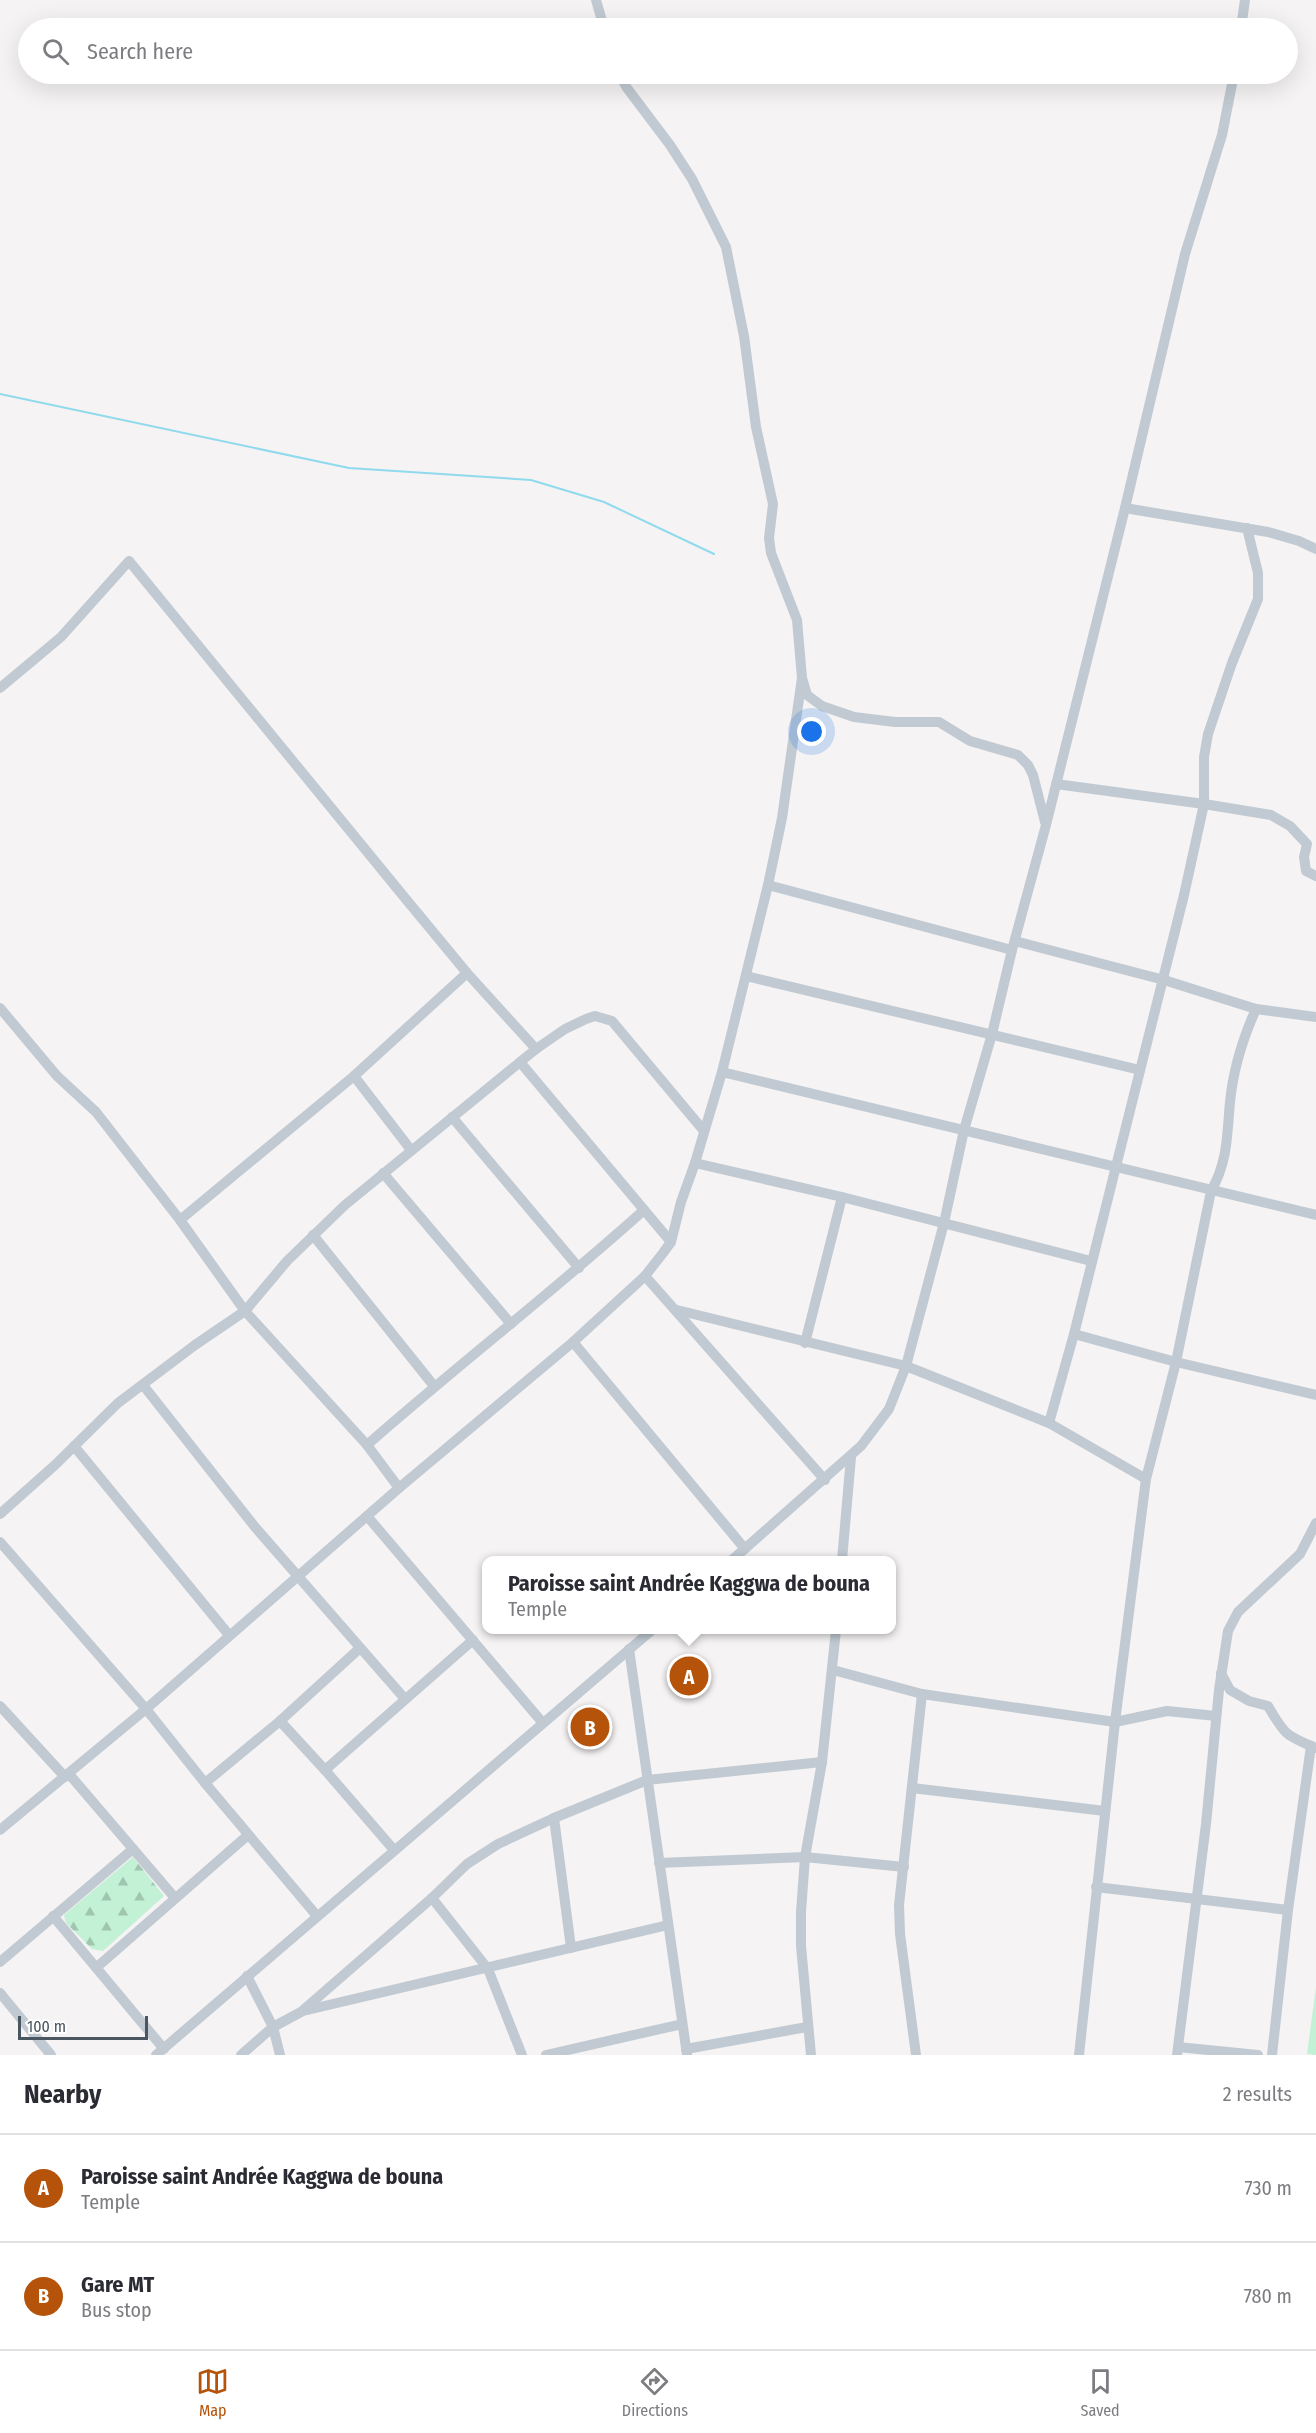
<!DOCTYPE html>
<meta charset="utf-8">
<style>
:root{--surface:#fff;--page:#f2f2f3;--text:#2b2b33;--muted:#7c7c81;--line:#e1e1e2;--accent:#b45309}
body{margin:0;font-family:"Fira Sans Condensed",sans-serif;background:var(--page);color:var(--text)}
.scale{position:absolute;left:18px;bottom:15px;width:130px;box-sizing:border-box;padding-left:6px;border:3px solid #4a5661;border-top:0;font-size:16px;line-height:21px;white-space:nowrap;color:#4a5661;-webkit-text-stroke:4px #fff;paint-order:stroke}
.you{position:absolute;left:812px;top:732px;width:21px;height:21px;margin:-15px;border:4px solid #fff;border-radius:50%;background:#1a73e8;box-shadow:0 0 0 9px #1a73e833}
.badge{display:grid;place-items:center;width:39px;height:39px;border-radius:50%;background:var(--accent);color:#fff;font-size:20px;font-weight:700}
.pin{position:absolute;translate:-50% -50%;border:3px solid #fff;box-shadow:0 2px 6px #0006}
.popup{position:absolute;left:482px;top:1556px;width:414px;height:78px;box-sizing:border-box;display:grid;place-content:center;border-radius:12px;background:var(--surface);filter:drop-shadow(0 2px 4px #0005);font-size:20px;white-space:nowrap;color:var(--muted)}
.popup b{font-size:22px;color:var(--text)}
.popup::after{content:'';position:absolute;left:50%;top:100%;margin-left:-12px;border:12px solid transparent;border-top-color:var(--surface)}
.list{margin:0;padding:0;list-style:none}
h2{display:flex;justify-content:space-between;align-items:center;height:78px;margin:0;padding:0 24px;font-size:26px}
h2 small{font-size:20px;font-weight:400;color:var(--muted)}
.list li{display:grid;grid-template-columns:39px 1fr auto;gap:18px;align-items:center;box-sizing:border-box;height:108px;padding:0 24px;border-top:2px solid var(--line)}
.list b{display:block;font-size:22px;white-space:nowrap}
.list p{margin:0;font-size:20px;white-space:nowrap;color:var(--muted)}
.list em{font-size:20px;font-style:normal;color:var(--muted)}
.icon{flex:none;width:33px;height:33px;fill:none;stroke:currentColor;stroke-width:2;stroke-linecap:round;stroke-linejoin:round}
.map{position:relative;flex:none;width:1316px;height:2055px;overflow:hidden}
.search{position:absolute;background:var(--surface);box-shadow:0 6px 24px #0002;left:18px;right:18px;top:18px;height:66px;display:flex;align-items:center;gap:15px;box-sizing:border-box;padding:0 21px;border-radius:33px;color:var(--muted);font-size:22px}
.sheet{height:294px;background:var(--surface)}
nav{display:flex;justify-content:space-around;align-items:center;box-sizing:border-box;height:84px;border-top:2px solid var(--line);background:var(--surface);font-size:16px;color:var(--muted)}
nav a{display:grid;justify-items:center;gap:3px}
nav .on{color:var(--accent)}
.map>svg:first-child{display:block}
</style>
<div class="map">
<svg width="1316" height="2055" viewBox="0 0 1316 2055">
<defs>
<pattern id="forest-firs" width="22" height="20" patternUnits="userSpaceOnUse" patternTransform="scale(1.5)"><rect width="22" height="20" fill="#c3f1d5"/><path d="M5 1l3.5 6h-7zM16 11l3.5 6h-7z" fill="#a0c6b0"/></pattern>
</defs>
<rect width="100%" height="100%" fill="#f5f3f3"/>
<polygon fill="#c3f1d5" points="1316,1987 1316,2055 1307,2054"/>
<polygon fill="url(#forest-firs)" points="133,1857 164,1896 103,1951 92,1949 66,1923 64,1915"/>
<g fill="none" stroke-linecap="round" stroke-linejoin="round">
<polyline stroke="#90daee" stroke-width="2" points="0,394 349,468 531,480 604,502 714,554"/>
<g stroke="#c1cad2" stroke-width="10">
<polyline points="596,0 604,28"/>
<polyline points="1241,28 1245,0"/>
<polyline points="619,74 627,88 670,145 692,179 726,247 744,336 756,427 773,504 769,538 771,553 797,620 802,678 807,695 822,706 854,717 895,722 939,722 970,741 1018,755 1028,765 1033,775 1045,822"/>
<polyline points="1125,508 1268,532 1299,541 1316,549"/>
<polyline points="0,688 61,637 129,561 405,898 467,973 536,1049"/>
<polyline points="1056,784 1204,804 1271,815 1290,826 1307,844 1304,857 1306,871 1316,876"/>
<polyline points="768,885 1012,950"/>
<polyline points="1015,941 1164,980 1256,1009 1316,1017"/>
<polyline points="746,976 1140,1070"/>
<polyline points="0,1008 57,1076 96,1112 180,1220 245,1311 367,1445 399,1488"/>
<polyline points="520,1062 671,1242"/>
<polyline points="722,1072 1316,1215"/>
<polyline points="354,1076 411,1150"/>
<polyline points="452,1117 579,1268"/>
<polyline points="695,1163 842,1197 1091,1261"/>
<polyline points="383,1173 511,1324"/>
<polyline points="180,1220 354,1076 467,973"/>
<polyline points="313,1235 434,1386"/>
<polyline points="645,1276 825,1480"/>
<polyline points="677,1310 906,1366 1049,1423 1146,1479"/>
<polyline points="1074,1334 1176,1362 1316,1395"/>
<polyline points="573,1342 745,1549"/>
<polyline points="805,1343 842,1197"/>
<polyline points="143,1385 255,1527 405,1699"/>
<polyline points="1049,1423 1074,1334 1184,895 1204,804 1204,757 1208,734 1232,663 1258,599 1258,573 1247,528"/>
<path d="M367,1445C458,1365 554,1291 644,1210"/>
<polyline points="74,1446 229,1635"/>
<polyline points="0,1514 55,1465 118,1403 195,1345 245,1311 287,1261 345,1205 536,1049 565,1029 586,1019 595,1016 612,1021 704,1131"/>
<polyline points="367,1516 542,1722"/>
<polyline points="0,1542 146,1709 205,1783 317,1916"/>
<polyline points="732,1560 861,1446 889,1409 906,1366 944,1223 964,1130 992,1034 1012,950 1046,825 1125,508 1185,254 1222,135 1234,74"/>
<polyline points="842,1560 851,1457"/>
<polyline points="629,1649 687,2055"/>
<polyline points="833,1670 922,1694 1115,1722 1167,1711 1216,1716"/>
<path d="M1221,1673L1230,1690L1249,1701L1268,1706C1284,1734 1286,1736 1316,1748"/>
<polyline points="0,1706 65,1777"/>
<polyline points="280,1721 325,1770 394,1850"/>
<polyline points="325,1770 473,1640"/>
<polyline points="69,1774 175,1898"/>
<polyline points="205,1783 280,1721 360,1648"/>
<polyline points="912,1788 1105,1811"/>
<polyline points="554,1818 571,1948"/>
<polyline points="0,1830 146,1709 399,1488 573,1342 645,1276 663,1253 671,1242 681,1202 695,1163 722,1072 768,885 782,818 802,678"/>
<polyline points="659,1863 805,1857 904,1867"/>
<polyline points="1096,1887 1288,1910"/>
<polyline points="432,1898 488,1969 522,2055"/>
<polyline points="53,1916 164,2049"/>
<polyline points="0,1962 133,1849"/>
<polyline points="97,1967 248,1835"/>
<polyline points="247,1976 273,2027 280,2055"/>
<polyline points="0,1993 51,2055"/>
<polyline points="303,2011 668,1925"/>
<polyline points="1178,2047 1258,2055"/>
<polyline points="686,2049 807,2027"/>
<polyline points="156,2055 652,1630"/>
<polyline points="241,2055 273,2027 301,2012 432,1898 467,1864 498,1844 554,1818 647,1780 822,1762"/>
<polyline points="546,2055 682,2024"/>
<polyline points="811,2055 801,1946 801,1912 805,1857 822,1762 836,1630"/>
<polyline points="916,2055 900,1934 899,1905 922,1694"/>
<path d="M1079,2055L1115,1722L1146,1479L1176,1362L1211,1191C1228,1162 1227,1134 1230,1102C1233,1071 1243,1038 1256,1009"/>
<polyline points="1177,2055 1206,1824 1219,1690 1228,1631 1238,1612 1300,1554 1316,1523"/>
<polyline points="1272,2055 1288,1910 1311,1746"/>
</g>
</g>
</svg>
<div class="scale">100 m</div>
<div class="you"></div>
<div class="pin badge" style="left:689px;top:1676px">A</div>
<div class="popup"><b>Paroisse saint Andrée Kaggwa de bouna</b>Temple</div>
<div class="pin badge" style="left:590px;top:1727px">B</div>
<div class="search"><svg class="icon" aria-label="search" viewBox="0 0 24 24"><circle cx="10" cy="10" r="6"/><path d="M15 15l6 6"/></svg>Search here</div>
</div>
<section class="sheet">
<h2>Nearby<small>2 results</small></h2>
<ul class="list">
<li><span class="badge">A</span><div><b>Paroisse saint Andrée Kaggwa de bouna</b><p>Temple</p></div><em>730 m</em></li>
<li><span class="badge">B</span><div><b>Gare MT</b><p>Bus stop</p></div><em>780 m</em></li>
</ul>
</section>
<nav>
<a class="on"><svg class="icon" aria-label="map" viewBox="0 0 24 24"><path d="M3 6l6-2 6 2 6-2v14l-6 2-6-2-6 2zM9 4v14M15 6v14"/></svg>Map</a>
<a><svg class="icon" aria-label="directions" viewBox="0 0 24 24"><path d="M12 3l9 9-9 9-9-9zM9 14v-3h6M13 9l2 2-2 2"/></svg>Directions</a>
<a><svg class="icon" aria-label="saved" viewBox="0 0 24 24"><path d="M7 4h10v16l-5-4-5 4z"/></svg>Saved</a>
</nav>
